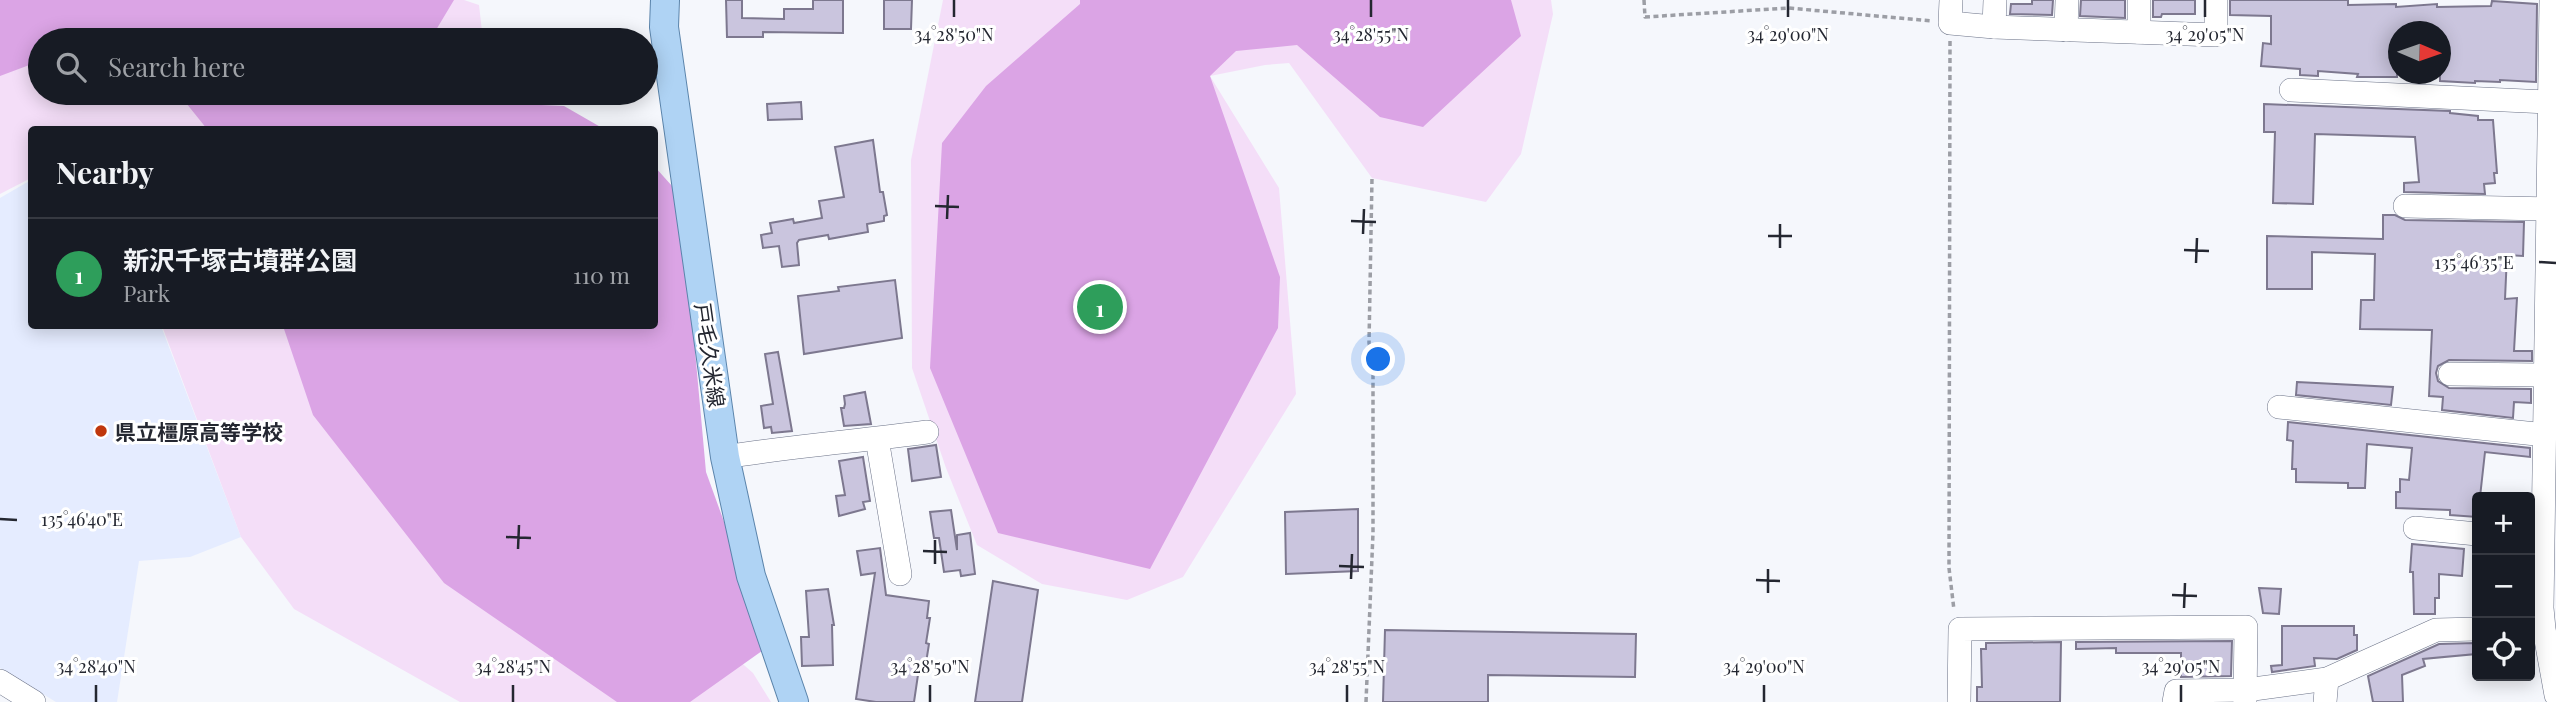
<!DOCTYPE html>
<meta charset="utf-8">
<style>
:root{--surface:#171b24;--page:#242831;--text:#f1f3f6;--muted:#9ea1a6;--line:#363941;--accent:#2563eb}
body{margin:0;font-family:"Playfair Display","Noto Sans JP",serif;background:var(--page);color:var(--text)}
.controls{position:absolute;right:21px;bottom:21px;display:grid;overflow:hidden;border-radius:7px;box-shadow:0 4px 18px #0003}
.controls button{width:63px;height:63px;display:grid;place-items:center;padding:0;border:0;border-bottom:2px solid var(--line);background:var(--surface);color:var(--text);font:35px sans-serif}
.compass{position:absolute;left:2388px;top:21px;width:63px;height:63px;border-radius:50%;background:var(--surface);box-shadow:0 4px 18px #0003;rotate:92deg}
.you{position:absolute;left:1379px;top:360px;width:24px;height:24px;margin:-18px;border:5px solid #fff;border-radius:50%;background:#1a73e8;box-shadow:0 0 0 10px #1a73e833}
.badge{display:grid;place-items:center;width:46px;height:46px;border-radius:50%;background:var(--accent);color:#fff;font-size:23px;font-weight:700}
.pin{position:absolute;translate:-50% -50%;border:4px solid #fff;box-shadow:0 2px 7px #0006}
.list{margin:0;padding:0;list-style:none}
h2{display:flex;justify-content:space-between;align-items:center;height:91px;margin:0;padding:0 28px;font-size:30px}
h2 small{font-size:23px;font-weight:400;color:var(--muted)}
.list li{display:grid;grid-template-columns:46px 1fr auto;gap:21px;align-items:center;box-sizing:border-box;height:112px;padding:0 28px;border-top:2px solid var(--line)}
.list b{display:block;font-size:26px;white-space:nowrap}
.list p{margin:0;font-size:23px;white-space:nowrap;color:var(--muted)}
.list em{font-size:23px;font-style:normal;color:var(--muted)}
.icon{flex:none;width:38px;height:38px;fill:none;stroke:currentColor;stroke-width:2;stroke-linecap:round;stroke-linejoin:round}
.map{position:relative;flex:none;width:2556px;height:702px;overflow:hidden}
.search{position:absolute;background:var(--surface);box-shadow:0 4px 18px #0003;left:28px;top:28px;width:630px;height:77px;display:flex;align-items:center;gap:18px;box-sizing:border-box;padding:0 24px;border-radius:38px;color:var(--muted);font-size:26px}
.panel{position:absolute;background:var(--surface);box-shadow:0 4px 18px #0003;left:28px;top:126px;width:630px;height:203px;border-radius:7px}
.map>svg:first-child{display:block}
</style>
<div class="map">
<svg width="2556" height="702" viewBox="0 0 2556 702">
<rect width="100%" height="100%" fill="#f5f7fc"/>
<polygon fill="#e5ecff" points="31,180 32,326 161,326 241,537 190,557 139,561 117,702 56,702 0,668 0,198"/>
<g fill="#f4def8">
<polygon points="0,0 464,0 479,5 483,40 40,40 40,93 465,93 455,110 471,129 32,130 31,178 0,194"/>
<polygon points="943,0 1551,0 1553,14 1521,154 1486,202 1372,178 1289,63 1265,65 1210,76 1279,188 1296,394 1183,577 1127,600 1042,584 977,545 946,468 912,368 911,160"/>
<polygon points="162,326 654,326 685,613 753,673 771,702 460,702 294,609 241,537"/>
</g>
<g fill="#dba4e5">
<polygon points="0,0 454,0 430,40 138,40 102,38 95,40 40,40 40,61 0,76"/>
<polygon points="1080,0 1511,0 1521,36 1423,127 1380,117 1297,45 1236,51 1210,76 1280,277 1278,328 1150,569 998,533 930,368 942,143 986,86 1080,4"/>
<polygon points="178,93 458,93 470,102 564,106 604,129 207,129"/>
<polygon points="655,167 681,196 706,472 769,646 690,702 617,702 444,583 313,415 283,326 654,326"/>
</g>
<g fill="#cac5de" stroke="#7d788f" stroke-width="2">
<polygon points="726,0 742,0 742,18 784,19 784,9 813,9 813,0 843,0 843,33 763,32 763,37 727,37"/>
<polygon points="884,0 912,0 911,29 884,29"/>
<polygon points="2032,0 2053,0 2052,15 2010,14 2011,4 2032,4"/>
<polygon points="2081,0 2125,0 2125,18 2080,16"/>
<polygon points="2153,0 2195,0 2195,14 2162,14 2161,17 2153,17"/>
<polygon points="2230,0 2348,0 2348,5 2396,4 2396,7 2437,4 2437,7 2491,6 2492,1 2537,4 2536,82 2500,80 2500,82 2475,81 2475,83 2440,81 2440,32 2398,32 2397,77 2357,77 2358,74 2318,71 2318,76 2300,75 2300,69 2261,66 2263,43 2271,44 2271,16 2230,15"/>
<polygon points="801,102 802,119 768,120 767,104"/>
<polygon points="2264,104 2450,111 2450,113 2478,116 2478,120 2493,120 2497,173 2494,173 2495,183 2484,184 2485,194 2404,192 2404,183 2419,182 2415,137 2315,134 2313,204 2273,203 2275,132 2264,132"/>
<polygon points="873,140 880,192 883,192 887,215 884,216 884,221 867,224 868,232 829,239 828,235 799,240 797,243 799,265 782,267 779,246 763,248 761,235 772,233 770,223 793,219 794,223 822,218 819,201 844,197 835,147"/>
<polygon points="2383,215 2395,215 2405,220 2524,222 2523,256 2507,255 2505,299 2517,298 2514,351 2532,351 2532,361 2449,360 2438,366 2436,373 2438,381 2449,388 2531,389 2531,403 2514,402 2513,418 2442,410 2443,397 2429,396 2432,330 2360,329 2361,300 2374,300 2375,254 2312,252 2312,289 2267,289 2267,236 2383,239"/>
<polygon points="895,280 902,338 804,354 798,296 839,291 838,287"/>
<polygon points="778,352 792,431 772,433 771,427 764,428 761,406 773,404 765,354"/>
<polygon points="2297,382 2393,387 2391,405 2296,395"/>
<polygon points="865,392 871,424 844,426 841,408 844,408 845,404 844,396"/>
<polygon points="2288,422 2530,448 2530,457 2485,452 2480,497 2477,497 2477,517 2450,515 2450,510 2396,508 2396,492 2400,492 2400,479 2409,480 2412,448 2367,444 2365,488 2348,488 2348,483 2296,482 2296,469 2292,469 2293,441 2287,440"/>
<polygon points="936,445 941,477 912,481 908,449"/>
<polygon points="863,457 870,501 863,502 865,509 839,516 836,496 845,495 839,461"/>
<polygon points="1358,509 1358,571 1286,574 1285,512"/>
<polygon points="951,510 957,550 957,535 970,533 975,574 961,576 960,570 944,572 939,538 934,538 930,512"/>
<polygon points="2412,544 2464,549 2462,576 2439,574 2439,598 2435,598 2435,614 2414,614 2413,572 2410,572"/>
<polygon points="880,548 886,595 929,601 927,618 930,618 926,643 929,644 925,669 919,668 914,702 876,702 856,699 875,573 861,575 857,551"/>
<polygon points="993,581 1038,590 1022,702 975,702"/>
<polygon points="2259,588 2281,589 2279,614 2263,613"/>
<polygon points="828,589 834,625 832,625 833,665 802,666 801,637 809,637 806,591"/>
<polygon points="2282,626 2354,626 2354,635 2357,635 2357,650 2337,659 2314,658 2315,666 2272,672 2271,666 2282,665"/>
<polygon points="1385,630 1636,634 1635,677 1488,675 1488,702 1383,702"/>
<polygon points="2232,641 2231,676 2181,677 2181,653 2116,653 2116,648 2076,649 2076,642"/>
<polygon points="2061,642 2060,702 1977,702 1977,687 1982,687 1981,649 1986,649 1986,643"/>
<polygon points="2475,643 2476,654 2423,659 2425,666 2402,675 2403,702 2373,702 2368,676 2439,644"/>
</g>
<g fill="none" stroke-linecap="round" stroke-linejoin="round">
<g stroke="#6b7287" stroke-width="24">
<g id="minor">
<polyline points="1951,0 1950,23 1994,27 2216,35 2216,0"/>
<polyline points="2139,0 2139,32"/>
<polyline points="2551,0 2542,608 2544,629 2556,695"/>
<polyline points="1994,27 1995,0"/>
<polyline points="2066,30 2067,0"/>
<polyline points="2291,90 2548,102"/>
<polyline points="2405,206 2548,209"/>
<polyline points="2450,374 2546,375"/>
<polyline points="2279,407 2545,435"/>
<polyline points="877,439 900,574"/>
<path d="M725,457C793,446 860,441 927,432"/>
<polyline points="2415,528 2477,534"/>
<polyline points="0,681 34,702"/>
<polyline points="1959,702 1960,629 2246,627 2245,702"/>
<polyline points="2174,702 2176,691 2246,690 2327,679 2436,630 2477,629"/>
<polyline points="2325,702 2327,679"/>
</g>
</g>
<g stroke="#5b84ab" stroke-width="30">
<polyline id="major" points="665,0 664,27 725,457 751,576 794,702"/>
</g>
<g stroke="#9c9ea5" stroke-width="3.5" stroke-dasharray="5 3.5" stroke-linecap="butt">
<polyline points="1644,0 1645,17 1788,8 1933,21"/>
<polyline points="1950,41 1949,568 1954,610"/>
<polyline points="1366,702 1373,533 1373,362 1369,343 1372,178"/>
</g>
<use href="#minor" stroke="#fff" stroke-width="23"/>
<use href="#major" stroke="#afd3f4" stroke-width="28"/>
</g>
<path fill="none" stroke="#242731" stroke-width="2.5" d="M954,17V0M1371,17V0M1788,17V0M2205,17V0M935,206L959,207M947,219L948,195M1351,221L1376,222M1363,234L1364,209M1768,236H1792M1780,248V224M2184,250L2209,251M2539,262L2556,263M2196,263L2197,238M0,519L17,520M506,537L531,538M518,549L519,525M923,551L947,552M935,564V540M1339,566L1364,567M1351,579L1352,554M1756,580L1780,581M1768,593V569M2172,595L2197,596M2184,608L2185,583M96,702V685M513,702V685M930,702V685M1347,702V685M1764,702V685M2181,702V685"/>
<circle fill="#c0370d" stroke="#fff" stroke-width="2.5" cx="101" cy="431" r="7"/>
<g text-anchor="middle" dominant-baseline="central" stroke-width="6" stroke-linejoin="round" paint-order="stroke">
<g font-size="21" fill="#242731" stroke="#fff">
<text transform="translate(711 355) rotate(82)">戸毛久米線</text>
</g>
<g font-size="21" font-weight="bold" fill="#242731" stroke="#fff" text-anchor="start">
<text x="115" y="431">県立橿原高等学校</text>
</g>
</g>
<g font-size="18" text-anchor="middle" fill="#242731" stroke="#fff" stroke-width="6" stroke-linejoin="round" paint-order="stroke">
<text x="954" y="41">34°28'50"N</text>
<text x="1371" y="41">34°28'55"N</text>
<text x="1788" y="41">34°29'00"N</text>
<text x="2205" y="41">34°29'05"N</text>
<text x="2474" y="269">135°46'35"E</text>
<text x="82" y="526">135°46'40"E</text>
<text x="96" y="673">34°28'40"N</text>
<text x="513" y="673">34°28'45"N</text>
<text x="930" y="673">34°28'50"N</text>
<text x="1347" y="673">34°28'55"N</text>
<text x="1764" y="673">34°29'00"N</text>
<text x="2181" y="673">34°29'05"N</text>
</g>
</svg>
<div class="controls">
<button>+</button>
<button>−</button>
<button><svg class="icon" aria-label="locate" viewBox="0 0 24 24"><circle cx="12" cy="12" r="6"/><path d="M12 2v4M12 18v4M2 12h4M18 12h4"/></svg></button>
</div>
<svg class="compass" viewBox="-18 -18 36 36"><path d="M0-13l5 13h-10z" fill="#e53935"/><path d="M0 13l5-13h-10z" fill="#9ea1a6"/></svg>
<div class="you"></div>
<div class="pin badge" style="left:1100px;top:307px;background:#2e9e5b">1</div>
<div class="search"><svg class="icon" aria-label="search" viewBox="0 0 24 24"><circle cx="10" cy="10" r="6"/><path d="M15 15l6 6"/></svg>Search here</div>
<section class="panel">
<h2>Nearby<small></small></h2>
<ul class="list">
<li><span class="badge" style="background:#2e9e5b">1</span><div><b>新沢千塚古墳群公園</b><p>Park</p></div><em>110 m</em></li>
</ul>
</section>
</div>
